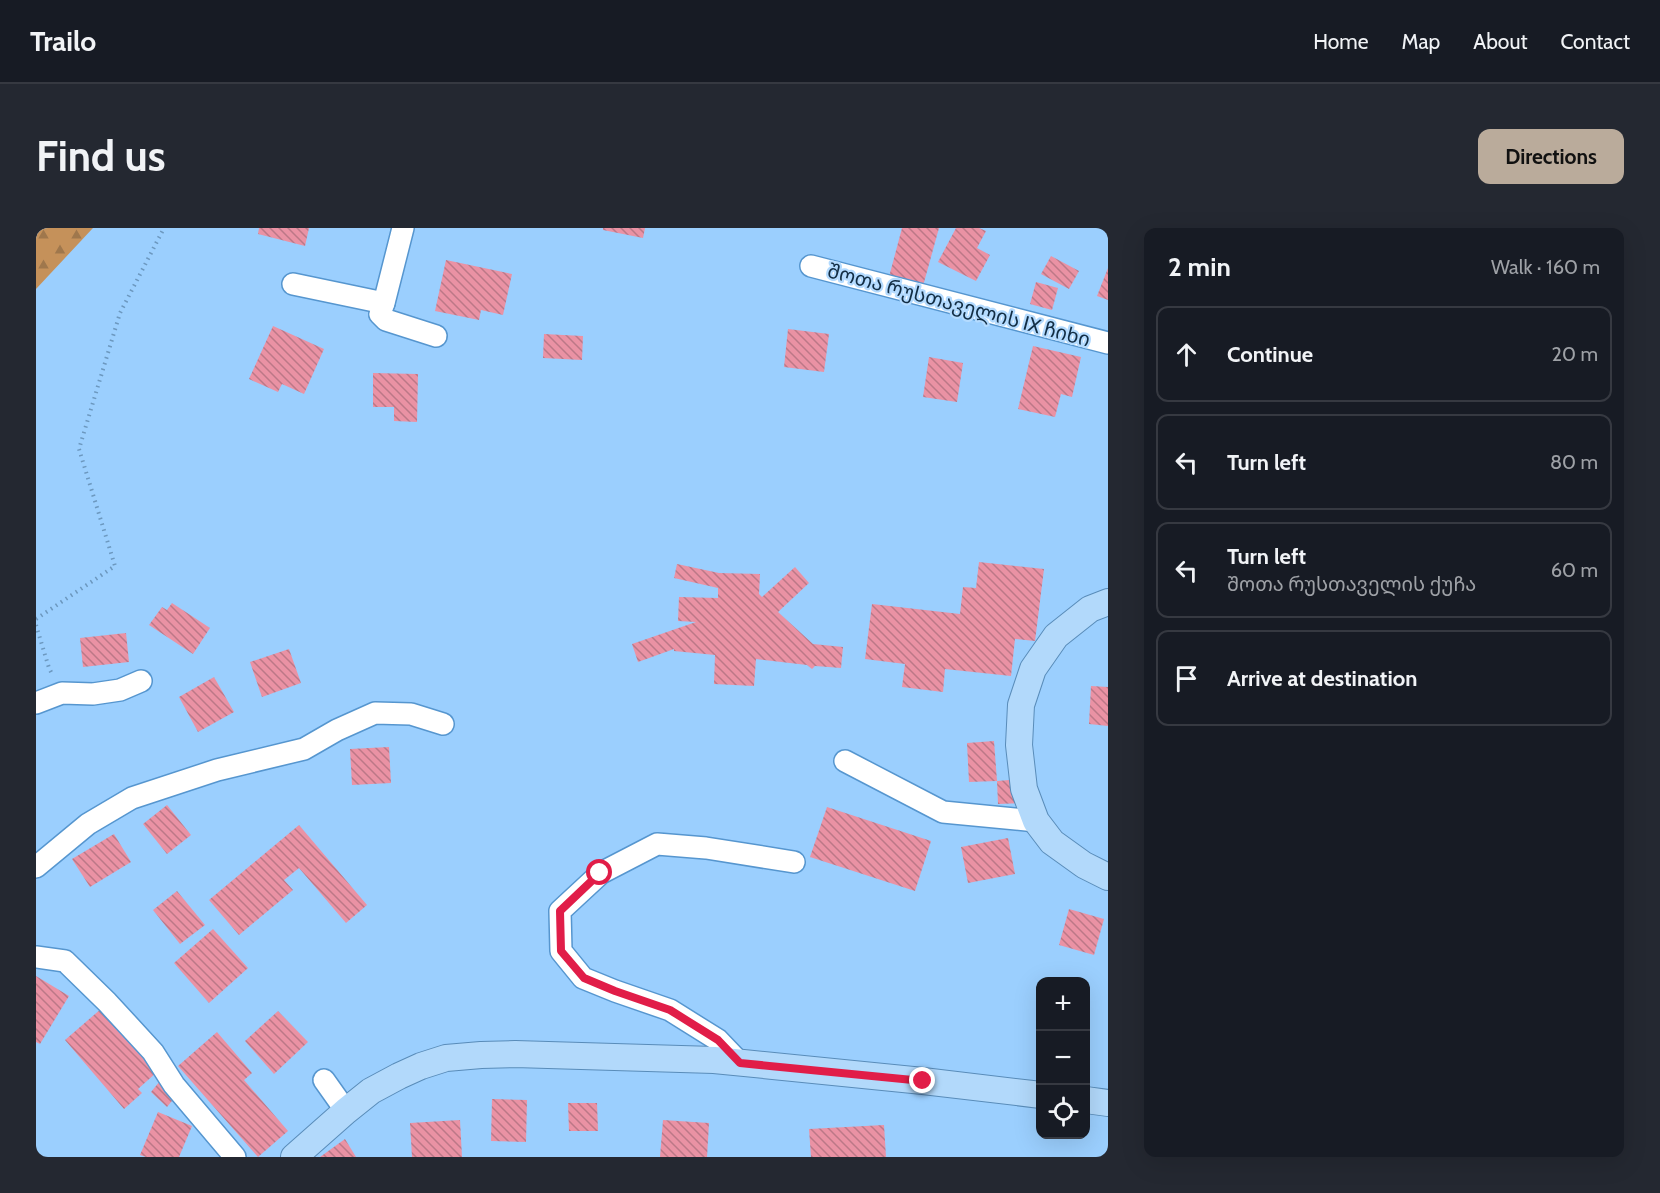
<!DOCTYPE html>
<meta charset="utf-8">
<style>
:root{--surface:#171b24;--page:#242831;--text:#f1f3f6;--muted:#9ea1a6;--line:#363941;--accent:#baab9b}
body{margin:0;font-family:Cabin,"Noto Sans Georgian",sans-serif;background:var(--page);color:var(--text)}
.controls{position:absolute;right:18px;bottom:18px;display:grid;overflow:hidden;border-radius:12px;box-shadow:0 6px 24px #0002}
.controls button{width:54px;height:54px;display:grid;place-items:center;padding:0;border:0;border-bottom:2px solid var(--line);background:var(--surface);color:var(--text);font:30px sans-serif}
.stop{position:absolute;width:18px;height:18px;margin:-14px;border:4px solid #e11d48;border-radius:50%;background:#fff}
.stop.end{background:#e11d48;border-color:#fff;box-shadow:0 2px 6px #0008}
.list{margin:0;padding:0;list-style:none}
h2{display:flex;justify-content:space-between;align-items:center;height:78px;margin:0;padding:0 24px;font-size:26px}
h2 small{font-size:20px;font-weight:400;color:var(--muted)}
.list li{display:grid;grid-template-columns:39px 1fr auto;gap:18px;align-items:center;box-sizing:border-box;height:96px;margin:0 12px 12px;padding:0 12px;border:2px solid var(--line);border-radius:12px}
.list b{display:block;font-size:22px;white-space:nowrap}
.list p{margin:0;font-size:20px;white-space:nowrap;color:var(--muted)}
.list em{font-size:20px;font-style:normal;color:var(--muted)}
.icon{flex:none;width:33px;height:33px;fill:none;stroke:currentColor;stroke-width:2;stroke-linecap:round;stroke-linejoin:round}
.map{position:relative;flex:none;width:1072px;height:929px;overflow:hidden;border-radius:12px}
header{display:flex;align-items:center;gap:36px;box-sizing:border-box;height:84px;padding:0 30px;background:var(--surface);border-bottom:2px solid var(--line)}
header strong{font-size:28px}
nav{display:flex;gap:33px;margin-inline-start:auto;font-size:21px}
.intro{display:flex;align-items:center;justify-content:space-between;box-sizing:border-box;height:144px;padding:0 36px}
h1{margin:0;font-size:42px}
.button{padding:15px 27px;border-radius:12px;background:var(--accent);color:#111;font-size:21px;font-weight:700}
main{display:flex;gap:36px;padding:0 36px}
aside{flex:1;background:var(--surface);border-radius:12px;box-shadow:0 6px 24px #0002}
.map>svg:first-child{display:block}
</style>
<header>
<strong>Trailo</strong>
<nav><a>Home</a><a>Map</a><a>About</a><a>Contact</a></nav>
</header>
<div class="intro"><h1>Find us</h1><a class="button">Directions</a></div>
<main>
<div class="map">
<svg width="1072" height="929" viewBox="0 0 1072 929">
<defs>
<pattern id="forest-firs" width="22" height="20" patternUnits="userSpaceOnUse" patternTransform="scale(1.5)"><rect width="22" height="20" fill="#c5915a"/><path d="M5 1l3.5 6h-7zM16 11l3.5 6h-7z" fill="#9f774c"/></pattern>
<pattern id="building-back-hatch" width="6" height="6" patternUnits="userSpaceOnUse" patternTransform="scale(1.5)"><rect width="6" height="6" fill="#ea92a4"/><path d="M-1 5l2 2M0 0l6 6M5-1l2 2" fill="none" stroke="#bc7887"/></pattern>
</defs>
<rect width="100%" height="100%" fill="#9bcffe"/>
<polygon fill="url(#forest-firs)" points="0,0 57,0 0,61"/>
<g fill="url(#building-back-hatch)">
<polygon points="223,0 273,0 269,18 222,6"/>
<polygon points="567,0 609,0 607,10 567,2"/>
<polygon points="866,0 903,0 887,58 853,49"/>
<polygon points="920,0 943,0 950,3 941,20 954,27 940,53 902,34"/>
<polygon points="1015,28 1043,43 1033,61 1005,46"/>
<polygon points="410,32 476,46 467,87 445,82 443,92 399,83"/>
<polygon points="1072,40 1072,72 1061,68"/>
<polygon points="1000,54 1022,60 1016,82 994,76"/>
<polygon points="237,98 288,121 268,166 246,156 242,164 213,151"/>
<polygon points="752,101 793,106 788,144 748,139"/>
<polygon points="508,106 547,108 546,132 507,130"/>
<polygon points="997,118 1045,129 1036,169 1025,166 1019,189 982,181"/>
<polygon points="893,129 927,135 921,174 887,169"/>
<polygon points="337,145 382,146 381,194 358,193 358,179 337,179"/>
<polygon points="943,334 1008,341 999,413 979,411 975,448 909,441 907,464 866,459 869,436 829,431 836,376 924,386 927,359 940,360"/>
<polygon points="641,336 683,345 724,346 723,366 726,369 759,339 773,355 742,384 777,416 807,419 805,440 779,438 776,441 771,437 720,431 718,458 678,456 679,427 638,423 638,421 602,434 596,416 660,394 642,393 643,369 682,370 682,360 638,350"/>
<polygon points="136,375 174,400 157,426 113,397 126,379 131,382"/>
<polygon points="90,405 93,434 47,439 44,410"/>
<polygon points="253,421 265,455 226,469 214,434"/>
<polygon points="178,449 198,484 162,504 143,469"/>
<polygon points="1055,458 1072,459 1072,498 1053,496"/>
<polygon points="958,513 961,553 933,554 931,515"/>
<polygon points="353,519 355,555 316,557 314,521"/>
<polygon points="985,551 986,575 962,576 961,553"/>
<polygon points="131,577 155,607 131,626 107,596"/>
<polygon points="791,579 895,613 879,663 774,629"/>
<polygon points="263,597 331,677 310,695 263,640 248,652 257,662 203,707 173,672"/>
<polygon points="78,606 95,634 54,659 36,631"/>
<polygon points="972,610 979,646 932,655 925,619"/>
<polygon points="141,663 169,697 144,716 117,682"/>
<polygon points="1033,681 1068,691 1058,727 1023,717"/>
<polygon points="177,701 212,740 173,775 138,735"/>
<polygon points="0,748 33,768 4,816 0,814"/>
<polygon points="66,780 121,844 102,861 106,865 88,881 29,812"/>
<polygon points="242,783 272,814 238,846 209,813"/>
<polygon points="181,804 216,845 208,852 252,903 222,929 142,838"/>
<polygon points="124,853 140,868 131,879 115,864"/>
<polygon points="456,871 491,872 490,914 455,913"/>
<polygon points="532,875 561,875 562,903 533,903"/>
<polygon points="122,884 156,898 143,929 110,929 104,927"/>
<polygon points="424,892 426,929 376,929 374,895"/>
<polygon points="627,892 673,895 671,929 624,929"/>
<polygon points="848,897 850,929 775,929 773,901"/>
<polygon points="309,911 320,929 284,929"/>
</g>
<g fill="none" stroke-linecap="round" stroke-linejoin="round">
<g stroke="#5696cf" stroke-width="24">
<g id="minor">
<polyline points="775,38 1072,115"/>
<polyline points="257,56 348,75 367,0"/>
<polyline points="348,75 344,86 350,92 400,108"/>
<polyline points="0,475 26,465 57,466 84,462 105,453"/>
<polyline points="809,533 907,584 1000,593"/>
<polyline points="0,639 52,596 96,570 181,542 268,521 301,502 339,485 375,486 407,496"/>
<polyline points="0,729 29,733 71,774 117,824 138,857 199,929"/>
<polyline points="704,835 682,812 634,782 579,763 547,750 525,723 524,683 565,645 621,616 670,620 758,634"/>
<polyline points="288,852 310,883"/>
</g>
</g>
<g stroke="#598cb9" stroke-width="28">
<g id="major">
<polyline points="1072,374 1054,381 1020,408 997,441 985,477 983,517 988,561 1000,593 1016,614 1048,637 1072,649"/>
<polyline points="1050,872 1072,875"/>
<polyline points="258,929 310,883 335,863 363,848 385,838 410,830 445,827 479,826 678,832 887,853 1005,867"/>
</g>
</g>
<g stroke="#6c98bf" stroke-width="4" stroke-dasharray="1.5 4.5" stroke-linecap="butt">
<polyline points="0,391 79,338 43,221 84,85 128,0"/>
<polyline points="0,397 13,440 17,448"/>
</g>
<use href="#minor" stroke="#fff" stroke-width="21"/>
<use href="#major" stroke="#b2d9fb" stroke-width="26"/>
</g>
<g fill="none" stroke-linecap="round" stroke-linejoin="round">
<polyline stroke="#e11d48" stroke-width="8" points="564,645 524,683 525,723 548,750 579,763 634,782 682,812 704,835 887,853"/>
</g>
<g text-anchor="middle" dominant-baseline="central" stroke-width="4.5" stroke-linejoin="round" paint-order="stroke">
<g font-size="20" fill="#122d44" stroke="#b4dbff">
<text transform="translate(923 77) rotate(15)">შოთა რუსთაველის IX ჩიხი</text>
</g>
</g>
</svg>
<div class="controls">
<button>+</button>
<button>−</button>
<button><svg class="icon" aria-label="locate" viewBox="0 0 24 24"><circle cx="12" cy="12" r="6"/><path d="M12 2v4M12 18v4M2 12h4M18 12h4"/></svg></button>
</div>
<div class="stop" style="left:564px;top:645px"></div>
<div class="stop end" style="left:887px;top:853px"></div>
</div>
<aside>
<h2>2 min<small>Walk · 160 m</small></h2>
<ul class="list">
<li><svg class="icon" aria-label="ahead" viewBox="0 0 24 24"><path d="M12 20V5M6 11l6-6 6 6"/></svg><div><b>Continue</b></div><em>20 m</em></li>
<li><svg class="icon" aria-label="left" viewBox="0 0 24 24"><path d="M17 20v-9H6M10 6l-5 5 5 5"/></svg><div><b>Turn left</b></div><em>80 m</em></li>
<li><svg class="icon" aria-label="left" viewBox="0 0 24 24"><path d="M17 20v-9H6M10 6l-5 5 5 5"/></svg><div><b>Turn left</b><p>შოთა რუსთაველის ქუჩა</p></div><em>60 m</em></li>
<li><svg class="icon" aria-label="arrive" viewBox="0 0 24 24"><path d="M6 21V4h12l-3 4 3 4H6"/></svg><div><b>Arrive at destination</b></div></li>
</ul>
</aside>
</main>
